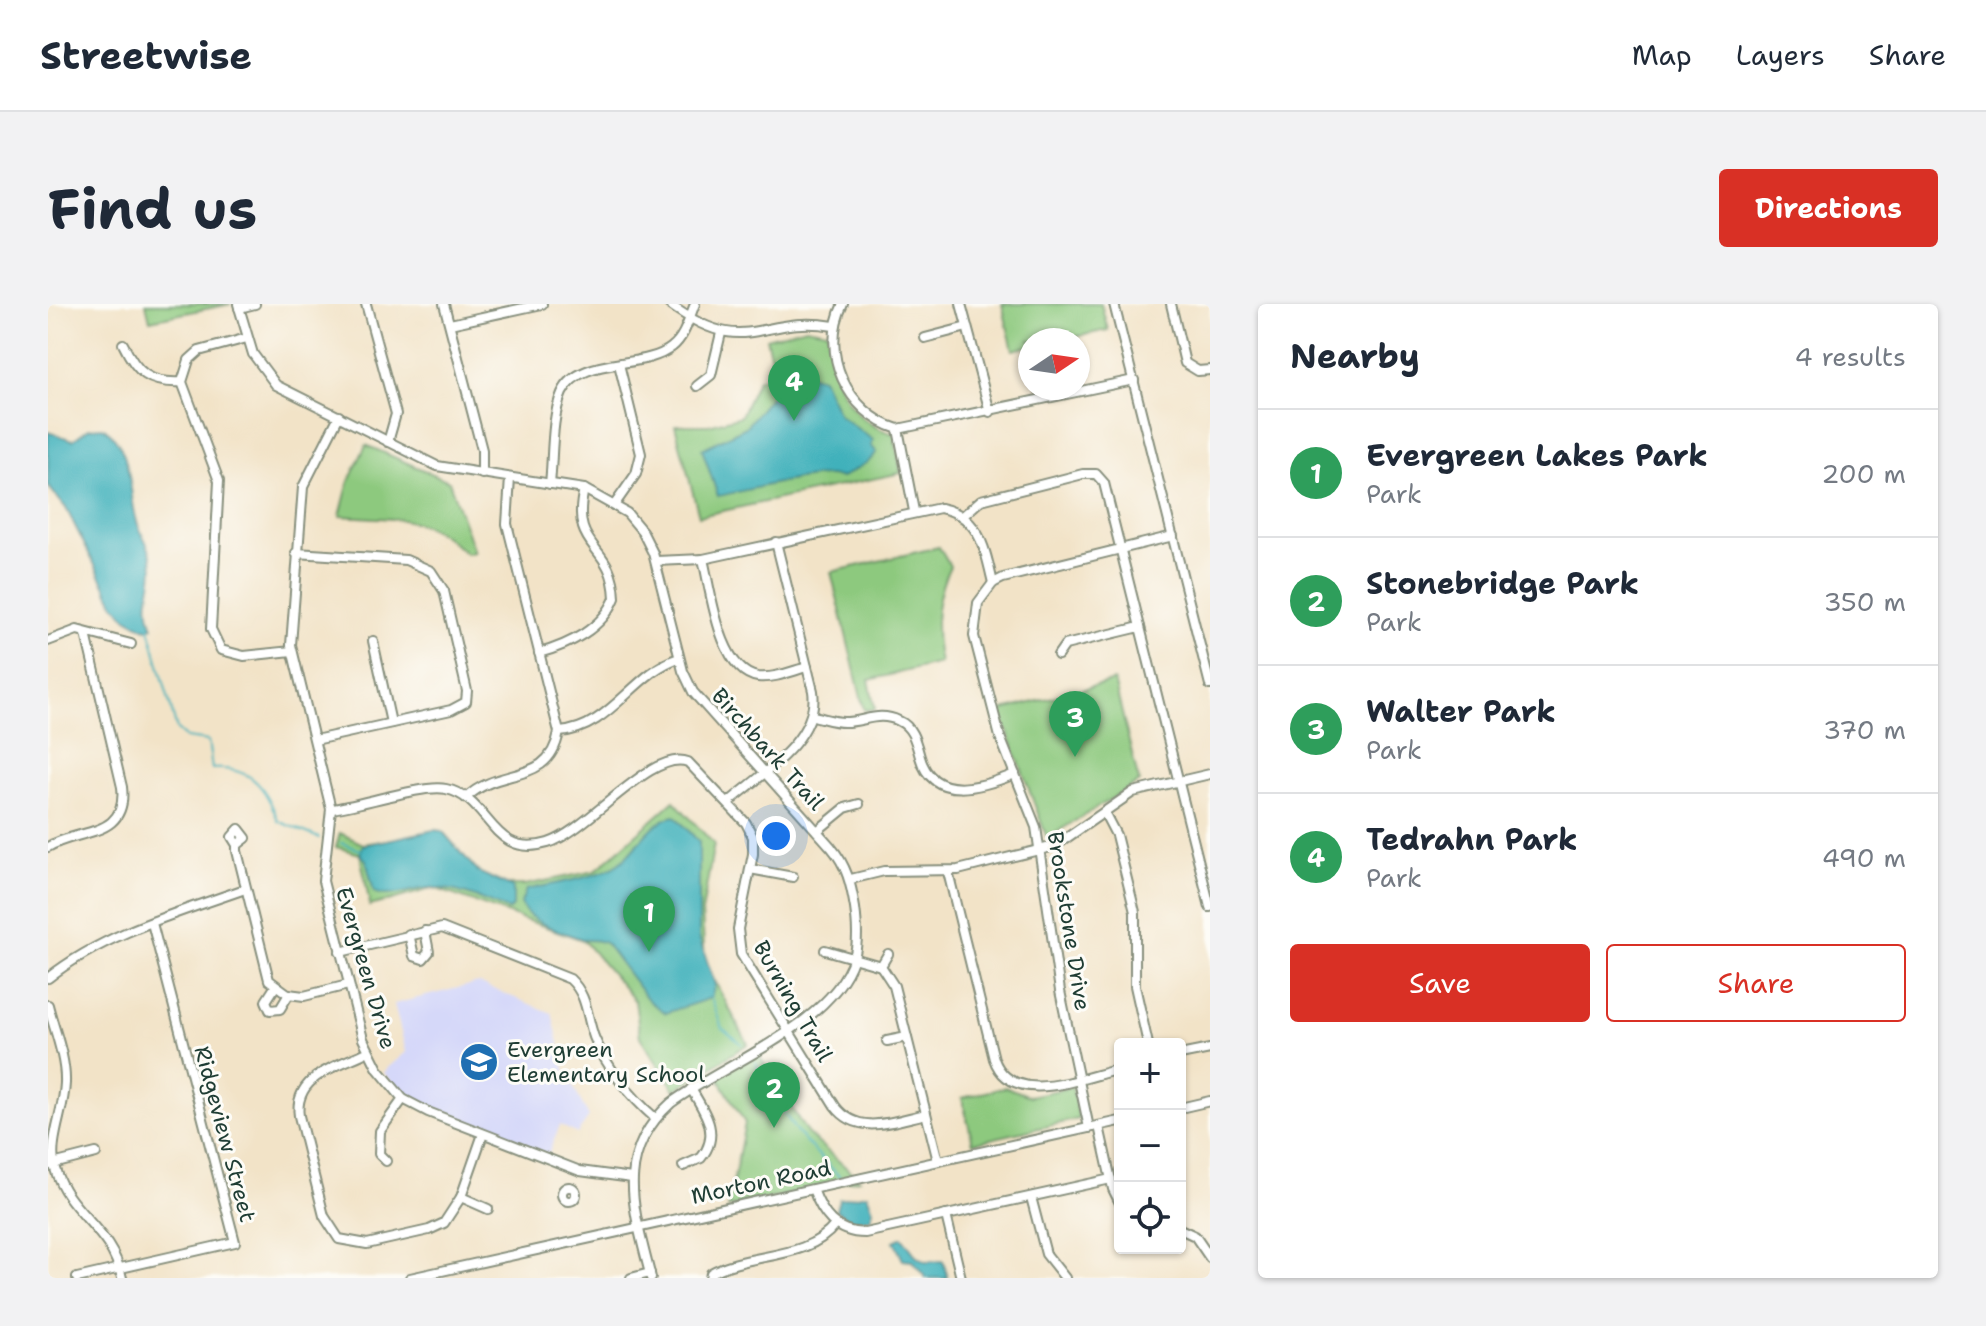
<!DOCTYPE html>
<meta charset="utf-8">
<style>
:root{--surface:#fff;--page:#f2f2f3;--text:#1f2937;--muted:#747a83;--line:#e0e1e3;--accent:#d93025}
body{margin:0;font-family:"Shantell Sans",sans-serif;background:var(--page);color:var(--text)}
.controls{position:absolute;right:24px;bottom:24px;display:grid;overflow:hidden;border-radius:8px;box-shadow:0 2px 6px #0004}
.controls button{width:72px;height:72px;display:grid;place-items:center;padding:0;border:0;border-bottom:2px solid var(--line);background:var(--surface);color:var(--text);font:40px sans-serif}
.compass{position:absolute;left:970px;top:24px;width:72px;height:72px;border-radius:50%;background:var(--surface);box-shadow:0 2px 6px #0004;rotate:77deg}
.you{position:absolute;left:728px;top:532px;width:28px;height:28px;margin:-20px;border:6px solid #fff;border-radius:50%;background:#1a73e8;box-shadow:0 0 0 12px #1a73e833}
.badge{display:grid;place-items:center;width:52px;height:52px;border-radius:50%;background:var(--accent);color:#fff;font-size:26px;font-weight:700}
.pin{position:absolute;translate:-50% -66px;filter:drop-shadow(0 2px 4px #0008)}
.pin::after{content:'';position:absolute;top:42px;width:28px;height:24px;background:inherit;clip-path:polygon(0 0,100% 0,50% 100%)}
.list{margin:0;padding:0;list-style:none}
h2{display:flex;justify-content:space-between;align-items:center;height:104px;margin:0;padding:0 32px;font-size:34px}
h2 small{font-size:26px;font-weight:400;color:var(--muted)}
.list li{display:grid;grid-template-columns:52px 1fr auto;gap:24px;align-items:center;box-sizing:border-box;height:128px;padding:0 32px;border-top:2px solid var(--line)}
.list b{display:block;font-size:30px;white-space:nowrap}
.list p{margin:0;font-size:26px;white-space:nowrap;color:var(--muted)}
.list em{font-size:26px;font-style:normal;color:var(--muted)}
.actions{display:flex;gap:16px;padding:24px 32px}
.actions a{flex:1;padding:18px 0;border:2px solid var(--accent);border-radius:8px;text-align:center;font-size:28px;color:var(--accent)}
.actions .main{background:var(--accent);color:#fff}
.icon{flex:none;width:44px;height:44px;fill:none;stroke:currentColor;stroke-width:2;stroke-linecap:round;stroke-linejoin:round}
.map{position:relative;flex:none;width:1162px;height:974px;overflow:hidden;border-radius:8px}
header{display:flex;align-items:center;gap:48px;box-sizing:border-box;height:112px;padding:0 40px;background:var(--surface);border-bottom:2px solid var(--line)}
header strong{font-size:38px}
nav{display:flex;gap:44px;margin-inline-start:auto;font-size:28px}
.intro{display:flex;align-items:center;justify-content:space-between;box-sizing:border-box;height:192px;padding:0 48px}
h1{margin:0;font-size:56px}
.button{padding:20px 36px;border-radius:8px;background:var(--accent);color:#fff;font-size:28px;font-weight:700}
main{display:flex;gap:48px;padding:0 48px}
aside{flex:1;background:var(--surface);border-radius:8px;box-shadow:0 2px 6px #0004}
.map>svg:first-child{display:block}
</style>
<header>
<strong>Streetwise</strong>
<nav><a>Map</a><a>Layers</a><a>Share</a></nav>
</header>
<div class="intro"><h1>Find us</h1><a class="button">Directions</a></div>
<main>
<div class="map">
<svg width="1162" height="974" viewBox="0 0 1162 974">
<rect width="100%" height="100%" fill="#fdfcf7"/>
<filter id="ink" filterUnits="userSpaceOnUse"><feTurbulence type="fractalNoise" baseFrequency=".0125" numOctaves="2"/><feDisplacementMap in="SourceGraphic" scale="16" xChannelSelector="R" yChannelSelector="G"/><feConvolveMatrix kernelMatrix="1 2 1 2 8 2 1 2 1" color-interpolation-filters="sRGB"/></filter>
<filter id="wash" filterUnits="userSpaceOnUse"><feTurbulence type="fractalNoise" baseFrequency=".006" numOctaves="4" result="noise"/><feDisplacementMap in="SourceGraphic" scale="32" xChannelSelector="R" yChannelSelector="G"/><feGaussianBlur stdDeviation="1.8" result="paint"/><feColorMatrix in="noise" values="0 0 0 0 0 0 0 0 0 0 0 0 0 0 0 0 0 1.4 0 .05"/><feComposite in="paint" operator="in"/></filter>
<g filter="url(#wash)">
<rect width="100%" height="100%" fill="#f2e3c7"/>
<polygon fill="#d5d8f9" points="430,679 504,709 518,769 541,813 529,830 512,821 499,853 357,792 335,768 358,748 346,700"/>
<g fill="#8dc97e" stroke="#568359" stroke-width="2">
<polygon points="98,0 183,0 102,16"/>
<polygon points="954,0 1053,0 1060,26 1012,36 982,36 982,42 965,46"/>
<path d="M758,23L780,27C782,72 798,117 846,130L853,169L651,212L627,121H661L693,112L710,75L727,70L718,34Z"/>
<path d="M318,141L401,177L426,248L418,250C376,209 347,216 292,212L301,177Z"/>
<path d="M891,243L902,262C887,292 885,326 892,359L821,376L827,405L816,406L783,268Z"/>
<polygon points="1066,377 1091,478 999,534 952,407"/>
<polygon points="626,497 666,540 654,608 657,659 700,740 627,786 592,733 587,697 535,636 386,584 322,602 312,550 288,543 292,529 315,540 394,527 430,568 457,581 477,581 547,567"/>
<polygon points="707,745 759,829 811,875 680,904 697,819 668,770"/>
<polygon points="958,783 982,792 1024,783 1031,815 925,839 914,794"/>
</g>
<g fill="#41b1bb" stroke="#307778" stroke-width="2">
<path d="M763,71L774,74L791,111L825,136L823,142L829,148L821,157L793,174C777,165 693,188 670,192L654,145L698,123L728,86Z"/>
<path d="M55,123C85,144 80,183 88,214C91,228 102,241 104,255C109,278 93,294 105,323L98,325L79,314L67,301L18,204L0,182V128L25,136L41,124Z"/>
<path d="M627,512L651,538V633L667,681L663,694L618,709L601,697L558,640C549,634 543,638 534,635C516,629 478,618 473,599L478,586C500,580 552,574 570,560C591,545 599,518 627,512Z"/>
<path d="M386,526L394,527L430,568L465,584V603L461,606C437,597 415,586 388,584C368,582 344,597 326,588L318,556L312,550L315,541Z"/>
<polygon points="819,890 825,906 822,915 804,916 788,906 791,895"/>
<polygon points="854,933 869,953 878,958 895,957 900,974 878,974 864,957 855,956 846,937"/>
</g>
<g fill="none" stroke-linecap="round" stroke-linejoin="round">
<g stroke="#41b1bb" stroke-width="2">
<path d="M101,324L129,426L138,434L160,437L164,465C203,463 218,482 230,517L271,534"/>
<polyline points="293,539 313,546"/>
<polyline points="663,694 674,724 694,740"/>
<polyline points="708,758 713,773 749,829 792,873"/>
</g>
</g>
</g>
<g filter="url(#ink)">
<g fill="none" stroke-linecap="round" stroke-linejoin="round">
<g stroke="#88907e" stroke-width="12">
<g id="minor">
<path d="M190,0L205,50L228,81L389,162L536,185L579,209L594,227L605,249L635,367L645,388L783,543C799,562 803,580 807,604C809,619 811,638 806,653C785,721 677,759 623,799C564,852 587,908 603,974"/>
<polyline points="318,0 348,110 340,138"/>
<polyline points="396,0 434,146 434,170"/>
<path d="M621,0C701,58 710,9 786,22"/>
<path d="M795,0C771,49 799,109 850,125L1086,76"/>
<polyline points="913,0 942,108"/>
<polyline points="1066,0 1162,381"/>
<polyline points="1123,0 1137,59 1150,67 1162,66"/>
<polyline points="191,4 207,0"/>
<polyline points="402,20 494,0"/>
<polyline points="199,34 151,47 141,56 134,78 171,177 163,325 173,346 196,352 244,347"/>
<polyline points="877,34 919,23"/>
<path d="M75,40C89,69 101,80 134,78"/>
<polyline points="649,82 663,71 673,29"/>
<polyline points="291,112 255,183 243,341 283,505 275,577 315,735 330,765 355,795 380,808 532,867 584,874"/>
<polyline points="850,125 866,207"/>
<path d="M502,180C505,153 503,114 514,89C532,50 595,67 624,43C637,33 641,14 647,0"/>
<polyline points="567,200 588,170 593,150 571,60"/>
<polyline points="915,212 933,196 1035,170 1048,170 1056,179 1162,603"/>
<polyline points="248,249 358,256 383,267 396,287 419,387 418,398 403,406 267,436"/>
<path d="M655,255C663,287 671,367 710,373C726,375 744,367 759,363"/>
<path d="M608,257L655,255L892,204C932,211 937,246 945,279"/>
<polyline points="0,337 29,326 83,340"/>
<polyline points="325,337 343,419"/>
<path d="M491,349C521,341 555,324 567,294C565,237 521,248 536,185"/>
<polyline points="1010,351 1017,341 1092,323"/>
<path d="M765,412C775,414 786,418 796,418C816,418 831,407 851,417C865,423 868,439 872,453C885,499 935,483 967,470"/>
<path d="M511,428C562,425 585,369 631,354"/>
<path d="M418,494C451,461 501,483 511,428L459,220L462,174"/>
<path d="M680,499C712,471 772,435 765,387L728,238"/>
<path d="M283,505C311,502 375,480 398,485C443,494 442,556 500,539C540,527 604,444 640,458L698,519L705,533V550L690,625L693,650L787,802C810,833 846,817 878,810"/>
<polyline points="1056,508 1068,531 1087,608 1087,682 1100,740"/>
<polyline points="769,527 797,504 811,500"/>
<polyline points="189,541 184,533 191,525 198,534 189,541 189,547 221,676 240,690 256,692 300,681"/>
<path d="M0,543C30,524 80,535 74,483L38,330"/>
<polyline points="702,565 745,573"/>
<path d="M900,568L946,755C964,805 1035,773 1072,765"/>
<polyline points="803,575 836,567 910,566 1007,542 1085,488 1162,470"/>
<polyline points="361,630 366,652 375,655 381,648 377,627"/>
<polyline points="777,646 833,662"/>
<path d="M292,648L394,624L522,675C540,692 538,711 546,733C558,763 583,793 607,814"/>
<polyline points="840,650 833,662 846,682 890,857"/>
<path d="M0,674C57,629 129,609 197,585"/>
<polyline points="227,683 218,697 222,706 232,705 241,690"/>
<path d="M0,701C6,725 18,754 17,779C16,808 0,837 7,865C21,910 63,924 74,974"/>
<polyline points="839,737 859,733"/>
<path d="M319,748C290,762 245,772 251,812L276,912L291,935L319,940L381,926L396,919L413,893L435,830"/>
<polyline points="1132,751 1162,745"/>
<polyline points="1132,804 1162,797"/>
<polyline points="1051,822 1065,885 1072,899"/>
<polyline points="1041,824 1012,687 988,523 952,433 926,332 930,299 945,279 955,274 1125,232"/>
<polyline points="338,857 331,850 332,827 355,795"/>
<polyline points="1,861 48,849"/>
<path d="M635,862L653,854C673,830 657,808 643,785"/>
<circle cx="521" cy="890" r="7"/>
<path d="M765,885C774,910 787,929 817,929L1063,875"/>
<polyline points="413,893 440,905"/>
<polyline points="983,893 998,950 1017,974"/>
<polyline points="898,911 913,974"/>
<polyline points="1132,925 1147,932 1162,954"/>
<polyline points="29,974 187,938 104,619"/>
<polyline points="362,974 1072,817"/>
<polyline points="583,974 602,969"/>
<path d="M662,974L663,969C701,948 759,957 787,921"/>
</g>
</g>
<use href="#minor" stroke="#fff" stroke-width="8"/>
</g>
</g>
<defs>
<g id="school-disc" transform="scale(2)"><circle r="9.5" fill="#1f6fb2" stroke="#fdfcf7"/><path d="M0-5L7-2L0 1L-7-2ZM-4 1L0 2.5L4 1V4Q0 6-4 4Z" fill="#fff"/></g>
</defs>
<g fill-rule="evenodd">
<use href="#school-disc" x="431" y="758"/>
</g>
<g text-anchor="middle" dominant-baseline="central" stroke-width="6" stroke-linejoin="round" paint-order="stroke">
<g font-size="22" fill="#1f3d34" stroke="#fdfcf7">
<text transform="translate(720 445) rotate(48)">Birchbark Trail</text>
<text transform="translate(1021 617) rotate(81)">Brookstone Drive</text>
<text transform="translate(318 664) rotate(74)">Evergreen Drive</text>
<text transform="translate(745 697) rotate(60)">Burning Trail</text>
<text transform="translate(177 830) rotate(75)">Ridgeview Street</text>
<text transform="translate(713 878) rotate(-12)">Morton Road</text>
</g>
<g font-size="22" fill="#1f3d34" stroke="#fdfcf7" text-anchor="start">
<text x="459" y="745">Evergreen<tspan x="459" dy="25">Elementary School</tspan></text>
</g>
</g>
</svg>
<div class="controls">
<button>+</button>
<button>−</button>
<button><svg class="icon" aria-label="locate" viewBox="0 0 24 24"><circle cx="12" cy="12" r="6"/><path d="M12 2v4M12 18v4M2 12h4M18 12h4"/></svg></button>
</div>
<svg class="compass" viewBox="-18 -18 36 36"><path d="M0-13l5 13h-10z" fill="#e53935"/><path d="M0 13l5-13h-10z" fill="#747a83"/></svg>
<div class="you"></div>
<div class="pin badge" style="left:601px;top:648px;background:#2e9e5b">1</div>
<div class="pin badge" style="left:726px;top:824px;background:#2e9e5b">2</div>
<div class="pin badge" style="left:1027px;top:453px;background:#2e9e5b">3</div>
<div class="pin badge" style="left:746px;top:117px;background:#2e9e5b">4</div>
</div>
<aside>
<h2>Nearby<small>4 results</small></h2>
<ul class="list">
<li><span class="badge" style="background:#2e9e5b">1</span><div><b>Evergreen Lakes Park</b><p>Park</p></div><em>200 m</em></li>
<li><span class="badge" style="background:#2e9e5b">2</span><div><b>Stonebridge Park</b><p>Park</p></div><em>350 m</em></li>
<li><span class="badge" style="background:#2e9e5b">3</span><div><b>Walter Park</b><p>Park</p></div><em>370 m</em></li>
<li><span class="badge" style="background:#2e9e5b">4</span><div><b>Tedrahn Park</b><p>Park</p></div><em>490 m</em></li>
</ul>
<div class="actions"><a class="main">Save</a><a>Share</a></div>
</aside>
</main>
